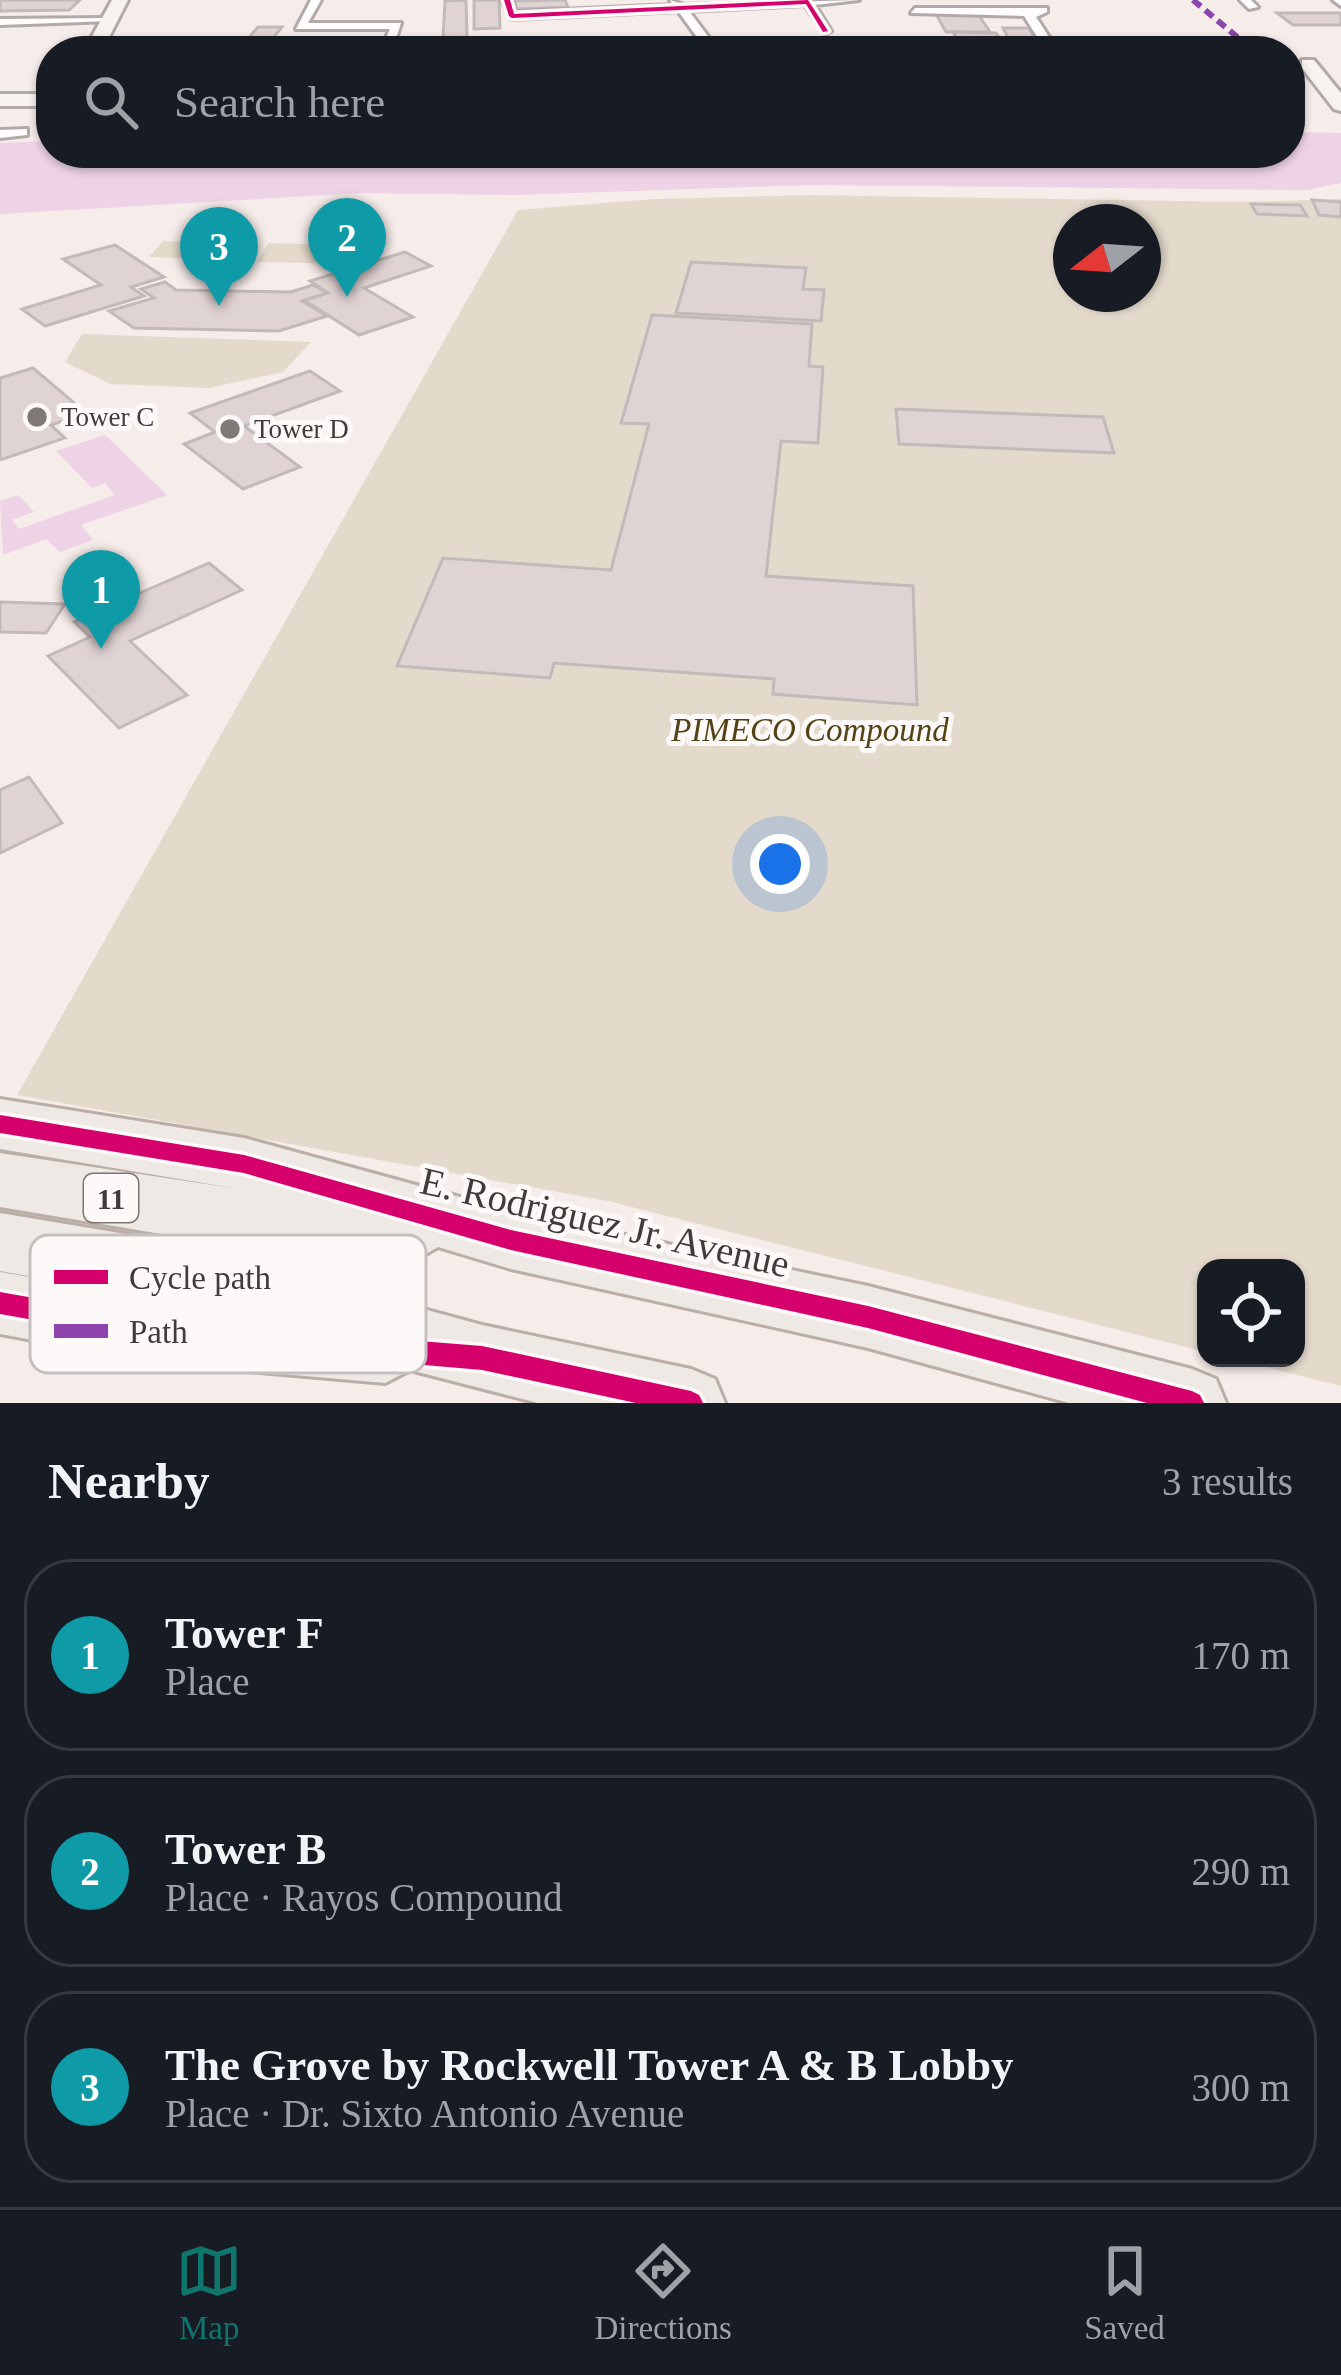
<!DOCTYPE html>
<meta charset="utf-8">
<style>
:root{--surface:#171b24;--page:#20242c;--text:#f1f3f6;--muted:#9ea1a6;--line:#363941;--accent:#0f766e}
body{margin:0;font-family:Georgia,serif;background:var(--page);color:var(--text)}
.controls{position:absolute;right:36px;bottom:36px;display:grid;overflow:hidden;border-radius:24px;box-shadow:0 3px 9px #0004}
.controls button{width:108px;height:108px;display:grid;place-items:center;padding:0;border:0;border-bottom:3px solid var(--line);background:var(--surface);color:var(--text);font:60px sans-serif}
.compass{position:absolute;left:1053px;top:204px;width:108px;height:108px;border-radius:50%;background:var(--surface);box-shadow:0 3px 9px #0004;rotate:253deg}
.you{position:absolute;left:780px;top:864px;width:42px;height:42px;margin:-30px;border:9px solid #fff;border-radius:50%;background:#1a73e8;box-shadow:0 0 0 18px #1a73e833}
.badge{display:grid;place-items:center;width:78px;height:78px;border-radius:50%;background:var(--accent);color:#fff;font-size:39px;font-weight:700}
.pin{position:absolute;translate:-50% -99px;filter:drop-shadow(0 3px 6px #0008)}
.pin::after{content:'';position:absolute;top:63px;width:42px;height:36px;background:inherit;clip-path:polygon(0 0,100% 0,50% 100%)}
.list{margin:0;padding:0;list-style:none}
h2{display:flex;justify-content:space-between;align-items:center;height:156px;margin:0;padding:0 48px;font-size:51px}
h2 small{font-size:39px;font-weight:400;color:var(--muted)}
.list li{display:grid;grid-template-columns:78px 1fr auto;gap:36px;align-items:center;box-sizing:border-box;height:192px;margin:0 24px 24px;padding:0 24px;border:3px solid var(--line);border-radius:48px}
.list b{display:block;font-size:45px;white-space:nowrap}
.list p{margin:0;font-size:39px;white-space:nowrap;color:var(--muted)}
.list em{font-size:39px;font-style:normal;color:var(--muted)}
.icon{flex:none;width:66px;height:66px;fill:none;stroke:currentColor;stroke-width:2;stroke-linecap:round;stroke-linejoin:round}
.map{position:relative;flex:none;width:1341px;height:1403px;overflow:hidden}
.search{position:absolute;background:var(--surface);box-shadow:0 3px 9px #0004;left:36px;right:36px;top:36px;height:132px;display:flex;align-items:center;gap:30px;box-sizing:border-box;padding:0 42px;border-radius:48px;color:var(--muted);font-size:45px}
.sheet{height:804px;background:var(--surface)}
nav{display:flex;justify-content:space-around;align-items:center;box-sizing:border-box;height:168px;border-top:3px solid var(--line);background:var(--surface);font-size:33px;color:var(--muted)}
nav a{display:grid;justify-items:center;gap:6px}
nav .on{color:var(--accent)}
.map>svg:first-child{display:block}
</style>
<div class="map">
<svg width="1341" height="1403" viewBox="0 0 1341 1403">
<rect width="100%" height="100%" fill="#f6ecea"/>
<g fill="#e4dacc" fill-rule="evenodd">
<path d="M810,195L1241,202L1341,199V1386L1231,1358H1296V1268H1206V1352L608,1201L17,1095L518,210L654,199ZM1071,222H1143V294H1071Z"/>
<polygon points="163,241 254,243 241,260 149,257"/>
<polygon points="269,243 270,243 361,246 350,264 256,262"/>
<polygon points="82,334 311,342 283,372 208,388 110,384 65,362"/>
</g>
<g fill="#eed3e6">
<polygon points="1290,132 1341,133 1341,183 1307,190 811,185 516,195 364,193 0,214 0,143 5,143 51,141 51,153 1290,153"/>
<polygon points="105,435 167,495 81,525 93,540 60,552 46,539 3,555 0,501 18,495 34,512 12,520 19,529 115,495 105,483 92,488 56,451"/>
</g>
<g fill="#e0d3d4" stroke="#c2baba" stroke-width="3">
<polygon points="0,0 80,0 69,10 0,11"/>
<polygon points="466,0 467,37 443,38 445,1"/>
<polygon points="474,0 499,0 500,28 474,29"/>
<polygon points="565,0 568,7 516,9 514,1"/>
<polygon points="1277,13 1341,13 1341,25 1293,25"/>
<polygon points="936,14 978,14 990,32 946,32"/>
<polygon points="258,27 282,27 270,42 245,42"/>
<polygon points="1003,28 1029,28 1042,51 1015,51"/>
<polygon points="953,32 996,33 1008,51 964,51"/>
<polygon points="453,38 453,51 425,51 426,39"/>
<polygon points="489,38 489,45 481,46 481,51 456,51 456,39"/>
<polygon points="1312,200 1341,202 1341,217 1319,215"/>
<polygon points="1251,204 1300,205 1307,216 1257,214"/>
<polygon points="115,245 164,277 131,287 144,296 45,326 22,309 101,285 63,259"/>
<polygon points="405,252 431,266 364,288 413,317 359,335 304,300 328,293 310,281"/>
<polygon points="691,262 806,268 803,289 824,290 821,321 676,313"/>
<polygon points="165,282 176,290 291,292 313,285 327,293 302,301 327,316 279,331 134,328 109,311 154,298 141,289"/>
<polygon points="652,315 812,324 809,366 823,367 818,443 781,441 766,576 913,586 917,705 773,694 774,679 554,663 550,678 397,666 443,558 611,570 649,424 621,423"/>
<polygon points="33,368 86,413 51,425 65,438 0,460 0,378"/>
<polygon points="310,371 340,391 244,426 300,467 243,489 184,444 215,432 190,413"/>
<polygon points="896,409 1103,417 1114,453 899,444"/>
<polygon points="209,563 242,590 130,641 187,695 119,728 48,656 90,637 74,622"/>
<polygon points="0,602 65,604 46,633 0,632"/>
<polygon points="29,777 62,823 0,853 0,790"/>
</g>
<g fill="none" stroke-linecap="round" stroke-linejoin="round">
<g stroke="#b2aaa9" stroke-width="6">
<g id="street">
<polygon points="311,0 321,0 308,23 401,23 392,51 380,51 390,29 296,29"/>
<polygon points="502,0 512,0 516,12 673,5 670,0 684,5 859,0 815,5 831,31 825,34 805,5 689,11 719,51 707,51 678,11 512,19"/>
<polygon points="1240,0 1251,0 1258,7 1249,9"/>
<polygon points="1333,0 1341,0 1341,6"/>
<polygon points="915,8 1047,8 1047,12 1036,17 1058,51 1046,51 1024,16 911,13"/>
<polygon points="0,19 105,18 111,21 0,25"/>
<polygon points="27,129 27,135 0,138 0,130"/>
</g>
</g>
<g stroke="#b2aaa9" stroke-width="6">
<g id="secondary">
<polygon points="112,0 128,0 102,51 84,51"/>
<polygon points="1302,60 1314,60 1341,93 1341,111 1334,109 1302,68"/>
<rect x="0" y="94" width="51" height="12"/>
</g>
</g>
<g stroke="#bbaea7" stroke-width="6">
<g id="primary">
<polygon points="0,1099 244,1138 511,1211 868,1286 1192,1369 1216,1379 1226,1403 1069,1403 868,1348 511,1269 438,1247 414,1261 221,1244 0,1207 0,1153 239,1189 0,1149"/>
<polygon points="0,1213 185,1244 482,1325 691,1369 715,1379 725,1403 538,1403 410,1370 385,1383 158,1363 0,1334 0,1272 153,1298 0,1271"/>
</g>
</g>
<use href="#street" fill="#fefcfc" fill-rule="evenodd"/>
<use href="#secondary" fill="#f6f3f1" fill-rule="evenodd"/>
<use href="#primary" fill="#eee9e5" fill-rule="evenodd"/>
<polyline stroke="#8e44ad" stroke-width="6" stroke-dasharray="10 6" stroke-linecap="butt" points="1193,0 1254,51"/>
<g stroke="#fdf9f8" stroke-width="7">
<g id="cycleway">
<polygon points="504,0 510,0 514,14 808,0 828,31 823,32 806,4 512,18 509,16"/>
<polygon points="0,1115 244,1155 511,1230 868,1306 1192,1391 1200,1395 1204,1403 1147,1403 868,1328 511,1250 244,1173 0,1133"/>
<polygon points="0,1292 158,1320 482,1346 691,1391 699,1395 703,1403 636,1403 482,1370 158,1342 0,1314"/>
</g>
</g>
<use href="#cycleway" fill="#d6006c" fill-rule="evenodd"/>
</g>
<g fill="#817978" stroke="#fdf9f8" stroke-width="4.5">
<circle cx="37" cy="417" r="12"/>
<circle cx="230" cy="429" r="12"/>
</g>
<g text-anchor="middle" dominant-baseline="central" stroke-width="10" stroke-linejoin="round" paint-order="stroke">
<g font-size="27" fill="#423b3a" stroke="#fdf9f8" text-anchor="start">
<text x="61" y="417">Tower C</text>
<text x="254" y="429">Tower D</text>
</g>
<rect fill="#fdf9f8" stroke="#7a7473" stroke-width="3" x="84" y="1174" width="54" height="48" rx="9"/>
<g font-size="30" font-weight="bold" fill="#423b3a">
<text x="111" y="1198">11</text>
</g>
<g font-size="33" font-style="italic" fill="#544215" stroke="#fdf9f8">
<text x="810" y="730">PIMECO Compound</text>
</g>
<g font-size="39" fill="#423b3a" stroke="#fdf9f8">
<text transform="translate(605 1222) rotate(13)">E. Rodriguez Jr. Avenue</text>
</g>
</g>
<rect x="30" y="1235" width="396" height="138" rx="18" fill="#fdf9f8" stroke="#c5c0bf" stroke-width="3"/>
<rect x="54" y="1270" width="54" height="14" fill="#d6006c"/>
<rect x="54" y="1324" width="54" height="14" fill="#8e44ad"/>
<g font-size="33" fill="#423b3a">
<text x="129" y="1289">Cycle path</text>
<text x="129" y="1343">Path</text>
</g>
</svg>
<div class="controls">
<button><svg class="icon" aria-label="locate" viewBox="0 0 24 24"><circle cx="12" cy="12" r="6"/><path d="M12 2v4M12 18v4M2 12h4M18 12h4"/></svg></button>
</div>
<svg class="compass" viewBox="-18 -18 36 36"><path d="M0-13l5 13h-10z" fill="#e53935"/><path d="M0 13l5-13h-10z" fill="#9ea1a6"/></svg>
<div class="you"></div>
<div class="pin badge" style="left:101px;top:649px;background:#0f9aa8">1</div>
<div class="pin badge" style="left:347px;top:297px;background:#0f9aa8">2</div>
<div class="pin badge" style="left:219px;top:306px;background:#0f9aa8">3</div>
<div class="search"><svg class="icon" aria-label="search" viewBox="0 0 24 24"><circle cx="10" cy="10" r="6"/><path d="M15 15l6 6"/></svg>Search here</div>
</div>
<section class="sheet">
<h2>Nearby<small>3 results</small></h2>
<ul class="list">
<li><span class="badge" style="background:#0f9aa8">1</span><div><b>Tower F</b><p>Place</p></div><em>170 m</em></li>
<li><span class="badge" style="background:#0f9aa8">2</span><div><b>Tower B</b><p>Place · Rayos Compound</p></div><em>290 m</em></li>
<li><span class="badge" style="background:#0f9aa8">3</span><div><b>The Grove by Rockwell Tower A &amp; B Lobby</b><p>Place · Dr. Sixto Antonio Avenue</p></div><em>300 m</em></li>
</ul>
</section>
<nav>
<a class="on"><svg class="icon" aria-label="map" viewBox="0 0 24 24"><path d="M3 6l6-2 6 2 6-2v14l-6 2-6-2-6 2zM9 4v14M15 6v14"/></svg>Map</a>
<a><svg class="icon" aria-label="directions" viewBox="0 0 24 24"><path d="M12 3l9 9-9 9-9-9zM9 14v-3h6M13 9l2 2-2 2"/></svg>Directions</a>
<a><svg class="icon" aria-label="saved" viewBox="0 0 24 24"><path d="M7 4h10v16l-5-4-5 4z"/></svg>Saved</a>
</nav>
